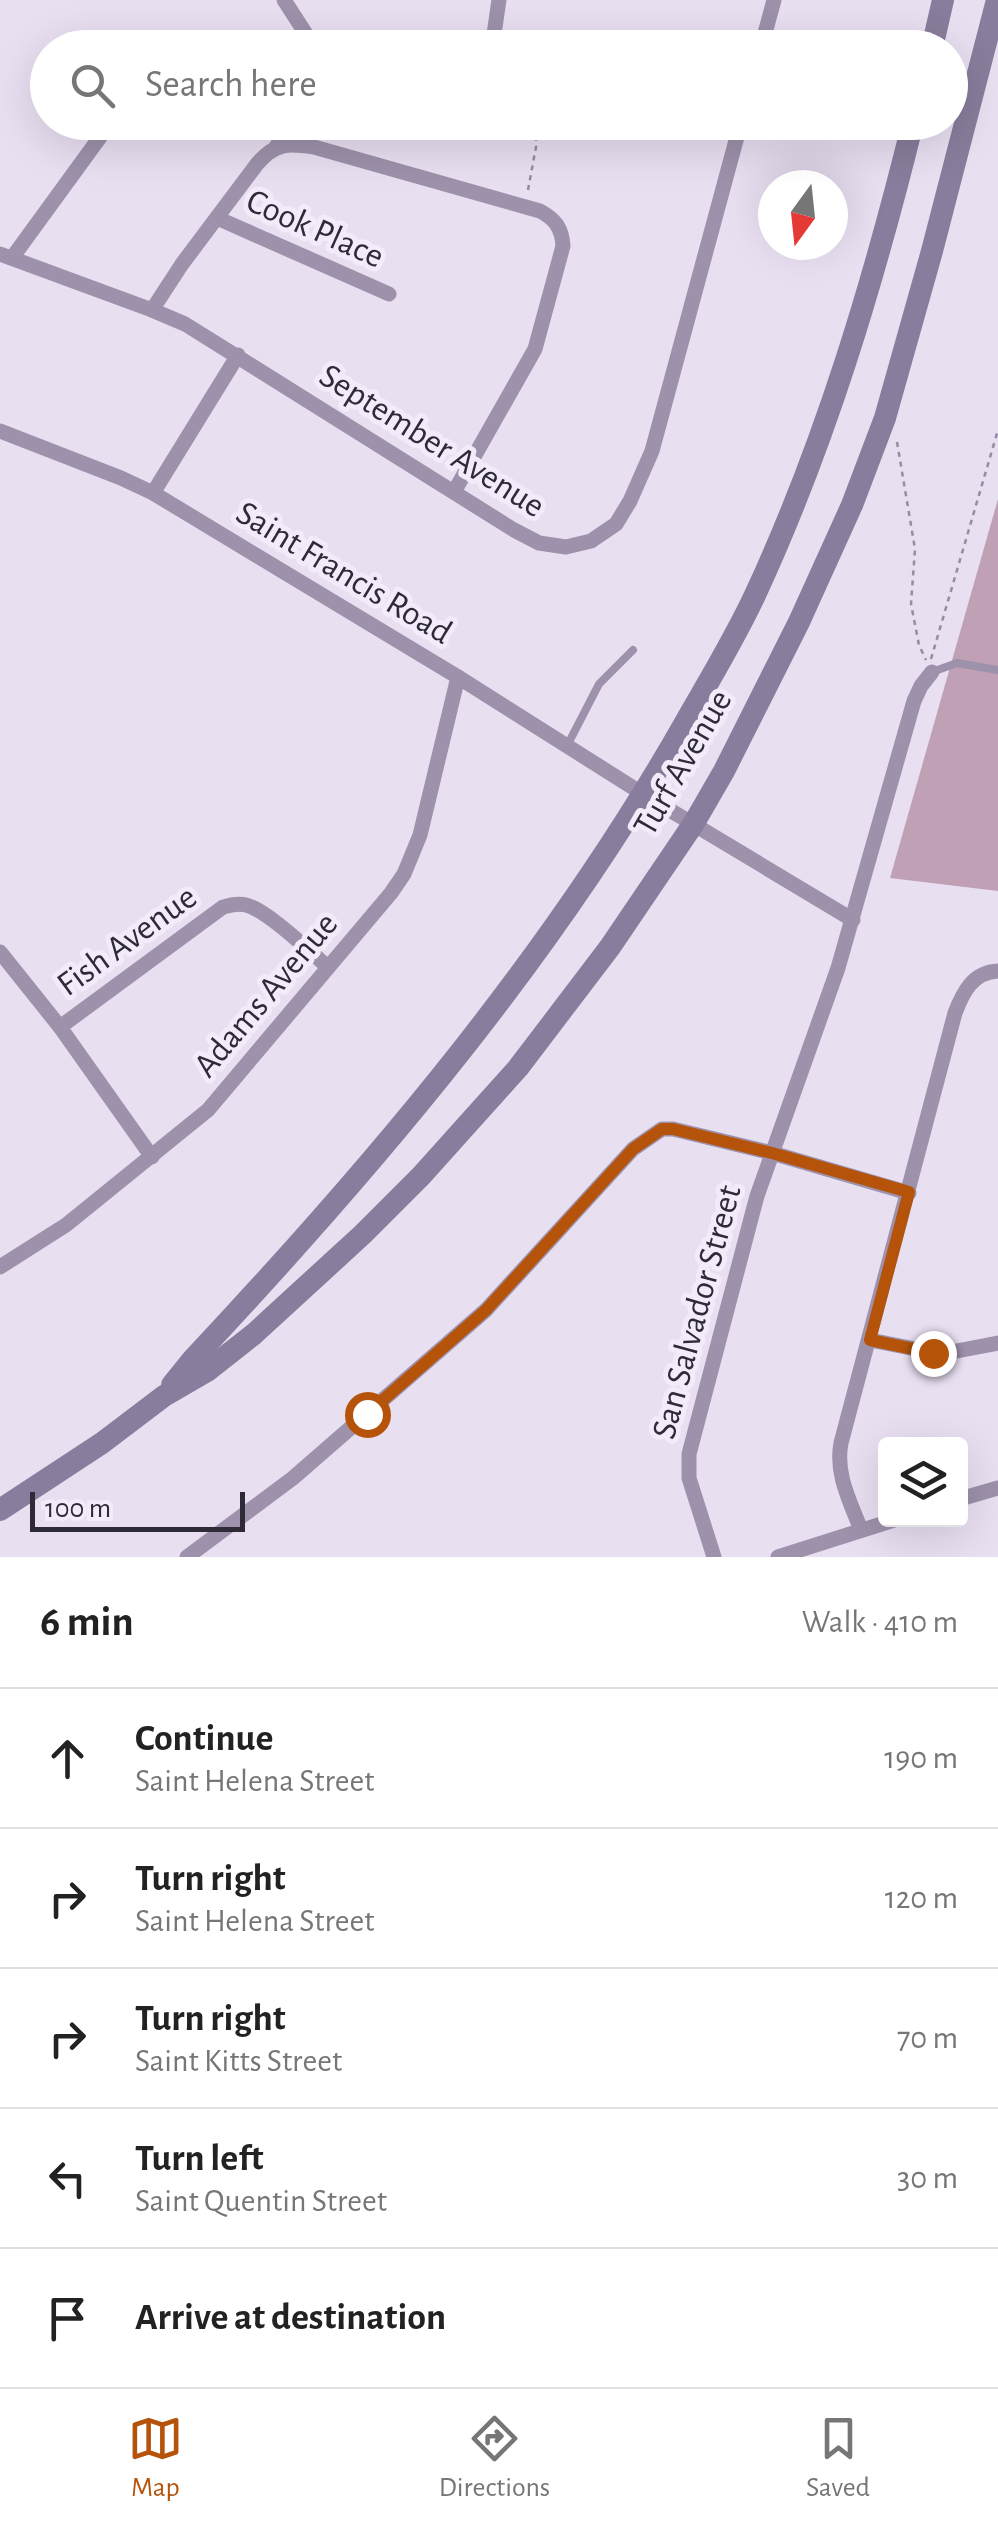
<!DOCTYPE html>
<meta charset="utf-8">
<style>
:root{--surface:#fff;--page:#f2f2f2;--text:#222;--muted:#767676;--line:#e0e0e0;--accent:#b45309}
body{margin:0;font-family:"Alegreya Sans",sans-serif;background:var(--page);color:var(--text)}
.controls{position:absolute;right:30px;bottom:30px;display:grid;overflow:hidden;border-radius:10px;box-shadow:0 10px 40px #0002}
.controls button{width:90px;height:90px;display:grid;place-items:center;padding:0;border:0;border-bottom:2px solid var(--line);background:var(--surface);color:var(--text);font:50px sans-serif}
.compass{position:absolute;left:758px;top:170px;width:90px;height:90px;border-radius:50%;background:var(--surface);box-shadow:0 10px 40px #0002;rotate:195deg}
.scale{position:absolute;left:30px;bottom:25px;width:215px;box-sizing:border-box;padding-left:10px;border:5px solid #2e2a37;border-top:0;font-size:28px;line-height:35px;white-space:nowrap;color:#2e2a37;-webkit-text-stroke:8px #f3ebf9;paint-order:stroke}
.stop{position:absolute;width:30px;height:30px;margin:-22px;border:8px solid #b45309;border-radius:50%;background:#fff}
.stop.end{background:#b45309;border-color:#fff;box-shadow:0 2px 10px #0008}
.list{margin:0;padding:0;list-style:none}
h2{display:flex;justify-content:space-between;align-items:center;height:130px;margin:0;padding:0 40px;font-size:42px}
h2 small{font-size:32px;font-weight:400;color:var(--muted)}
.list li{display:grid;grid-template-columns:65px 1fr auto;gap:30px;align-items:center;box-sizing:border-box;height:140px;padding:0 40px;border-top:2px solid var(--line)}
.list b{display:block;font-size:38px;white-space:nowrap}
.list p{margin:0;font-size:32px;white-space:nowrap;color:var(--muted)}
.list em{font-size:32px;font-style:normal;color:var(--muted)}
.icon{flex:none;width:55px;height:55px;fill:none;stroke:currentColor;stroke-width:2;stroke-linecap:round;stroke-linejoin:round}
.map{position:relative;flex:none;width:998px;height:1557px;overflow:hidden}
.search{position:absolute;background:var(--surface);box-shadow:0 10px 40px #0002;left:30px;right:30px;top:30px;height:110px;display:flex;align-items:center;gap:25px;box-sizing:border-box;padding:0 35px;border-radius:55px;color:var(--muted);font-size:38px}
.sheet{height:830px;background:var(--surface)}
nav{display:flex;justify-content:space-around;align-items:center;box-sizing:border-box;height:140px;border-top:2px solid var(--line);background:var(--surface);font-size:28px;color:var(--muted)}
nav a{display:grid;justify-items:center;gap:5px}
nav .on{color:var(--accent)}
.map>svg:first-child{display:block}
</style>
<div class="map">
<svg width="998" height="1557" viewBox="0 0 998 1557">
<rect width="100%" height="100%" fill="#e8dff1"/>
<polygon fill="#bfa0b5" points="998,499 998,891 890,878"/>
<g fill="none" stroke-linecap="round" stroke-linejoin="round">
<g stroke="#978ba8" stroke-width="2.5" stroke-dasharray="5 5" stroke-linecap="butt">
<polyline points="528,190 536,147 536,122"/>
<polyline points="897,442 915,549 911,604 919,645 926,660"/>
<polyline points="931,659 998,430"/>
</g>
<g stroke="#9d91ab" stroke-width="8">
<polyline points="932,672 957,663 998,670"/>
<polyline points="568,744 599,684 633,650"/>
</g>
<g stroke="#9d91ab" stroke-width="15">
<polyline points="284,0 315,48"/>
<polyline points="492,48 499,0"/>
<polyline points="761,48 774,0"/>
<polyline points="276,147 286,131 298,122"/>
<polyline points="217,218 389,294"/>
<polyline points="0,254 152,310 185,324 514,530 539,543 566,547 591,541 616,524 630,501 652,451 741,122"/>
<polyline points="12,258 111,122"/>
<path d="M152,310L182,264L257,164C275,143 287,143 314,147L540,211C555,219 562,228 563,246L535,349L454,492"/>
<polyline points="0,431 121,478 153,493 458,677 643,794 853,920"/>
<polyline points="153,493 238,355"/>
<polyline points="0,952 60,1027 152,1157"/>
<path d="M60,1027L223,907C231,905 238,903 246,905C267,910 310,952 328,967"/>
<polyline points="0,1267 66,1225 208,1110 391,893 404,874 420,835 458,677"/>
<polyline points="870,1340 941,1354 998,1343"/>
<polyline points="960,1499 998,1488"/>
<path d="M861,1530C850,1501 835,1474 841,1443L955,1013C963,992 973,972 998,971"/>
<polyline points="187,1557 293,1478 486,1310 633,1149 662,1129 673,1129 772,1153 909,1193"/>
<polyline points="714,1557 689,1478 689,1454 757,1196 838,968 914,701 921,686 932,672"/>
<polyline points="778,1557 894,1520"/>
</g>
<g stroke="#887d9c" stroke-width="22">
<polyline points="932,48 943,0"/>
<path d="M172,1385L193,1359C377,1163 553,955 686,721C710,679 735,638 755,595C825,444 873,284 913,122"/>
<polyline points="0,1510 102,1443 164,1396 207,1371 254,1334 363,1234 421,1176 518,1068 610,947 694,823 724,771 799,622 852,505 885,418 932,251 997,0"/>
</g>
</g>
<g fill="none" stroke-linecap="round" stroke-linejoin="round">
<polyline stroke="#b45309" stroke-width="12" points="367,1414 486,1310 633,1149 662,1129 673,1129 772,1153 909,1192 870,1340 933,1353"/>
</g>
<g text-anchor="middle" dominant-baseline="central" stroke-width="10" stroke-linejoin="round" paint-order="stroke">
<g font-size="35" fill="#2e2a37" stroke="#f3ebf9">
<text transform="translate(315 229) rotate(24)">Cook Place</text>
<text transform="translate(432 441) rotate(32)">September Avenue</text>
<text transform="translate(344 573) rotate(31)">Saint Francis Road</text>
<text transform="translate(683 763) rotate(-60)">Turf Avenue</text>
<text transform="translate(127 941) rotate(-36)">Fish Avenue</text>
<text transform="translate(266 995) rotate(-50)">Adams Avenue</text>
<text transform="translate(697 1312) rotate(-75)">San Salvador Street</text>
</g>
</g>
</svg>
<div class="controls">
<button><svg class="icon" aria-label="layers" viewBox="0 0 24 24"><path d="M12 4l9 5-9 5-9-5zM3 14l9 5 9-5"/></svg></button>
</div>
<svg class="compass" viewBox="-18 -18 36 36"><path d="M0-13l5 13h-10z" fill="#e53935"/><path d="M0 13l5-13h-10z" fill="#767676"/></svg>
<div class="scale">100 m</div>
<div class="stop" style="left:367px;top:1414px"></div>
<div class="stop end" style="left:933px;top:1353px"></div>
<div class="search"><svg class="icon" aria-label="search" viewBox="0 0 24 24"><circle cx="10" cy="10" r="6"/><path d="M15 15l6 6"/></svg>Search here</div>
</div>
<section class="sheet">
<h2>6 min<small>Walk · 410 m</small></h2>
<ul class="list">
<li><svg class="icon" aria-label="ahead" viewBox="0 0 24 24"><path d="M12 20V5M6 11l6-6 6 6"/></svg><div><b>Continue</b><p>Saint Helena Street</p></div><em>190 m</em></li>
<li><svg class="icon" aria-label="right" viewBox="0 0 24 24"><path d="M7 20v-9h11M14 6l5 5-5 5"/></svg><div><b>Turn right</b><p>Saint Helena Street</p></div><em>120 m</em></li>
<li><svg class="icon" aria-label="right" viewBox="0 0 24 24"><path d="M7 20v-9h11M14 6l5 5-5 5"/></svg><div><b>Turn right</b><p>Saint Kitts Street</p></div><em>70 m</em></li>
<li><svg class="icon" aria-label="left" viewBox="0 0 24 24"><path d="M17 20v-9H6M10 6l-5 5 5 5"/></svg><div><b>Turn left</b><p>Saint Quentin Street</p></div><em>30 m</em></li>
<li><svg class="icon" aria-label="arrive" viewBox="0 0 24 24"><path d="M6 21V4h12l-3 4 3 4H6"/></svg><div><b>Arrive at destination</b></div></li>
</ul>
</section>
<nav>
<a class="on"><svg class="icon" aria-label="map" viewBox="0 0 24 24"><path d="M3 6l6-2 6 2 6-2v14l-6 2-6-2-6 2zM9 4v14M15 6v14"/></svg>Map</a>
<a><svg class="icon" aria-label="directions" viewBox="0 0 24 24"><path d="M12 3l9 9-9 9-9-9zM9 14v-3h6M13 9l2 2-2 2"/></svg>Directions</a>
<a><svg class="icon" aria-label="saved" viewBox="0 0 24 24"><path d="M7 4h10v16l-5-4-5 4z"/></svg>Saved</a>
</nav>
